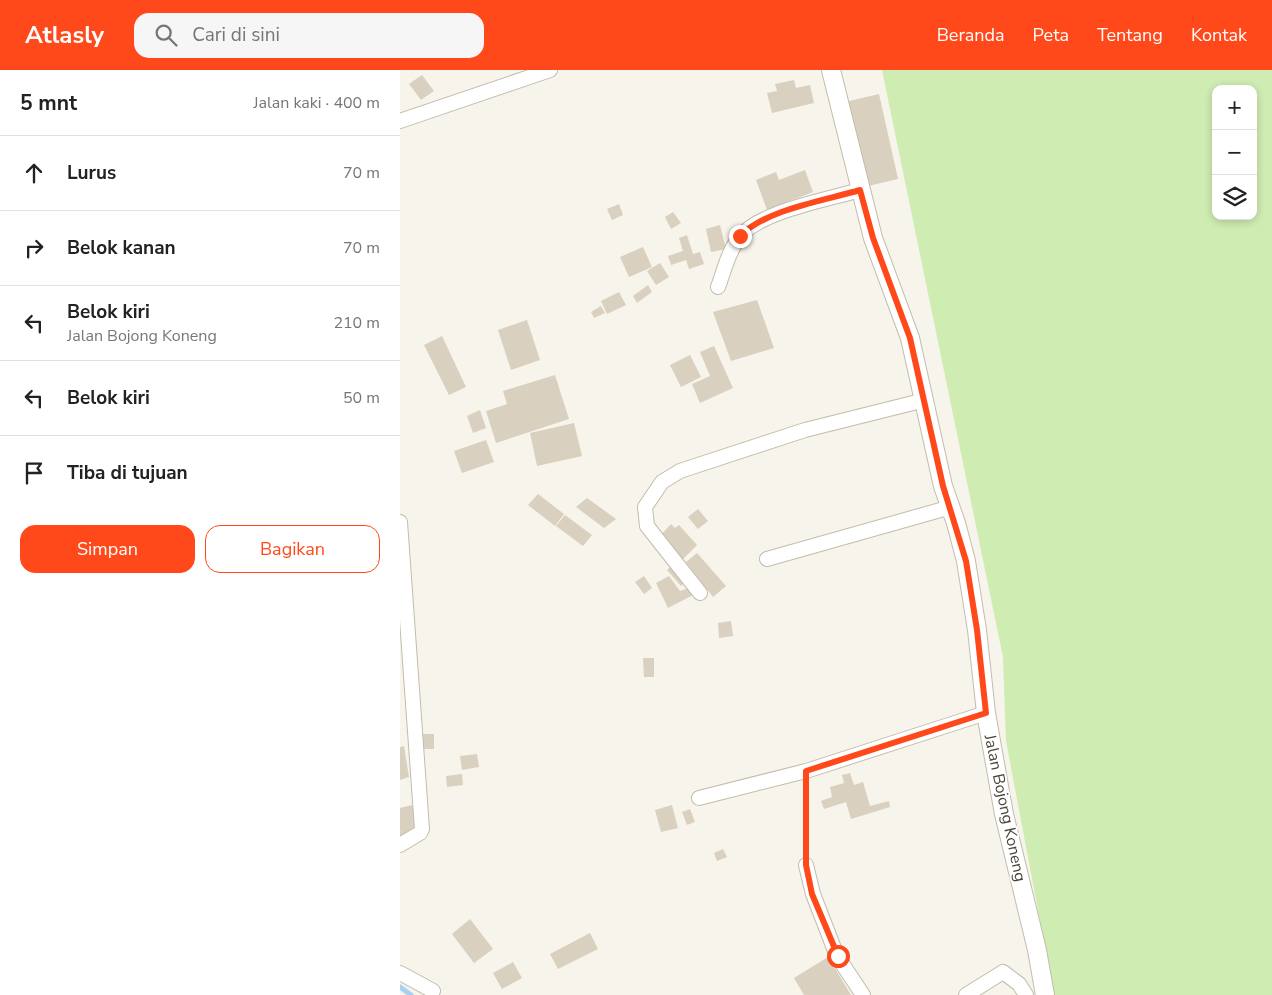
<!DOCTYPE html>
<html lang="id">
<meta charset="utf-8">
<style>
:root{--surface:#fff;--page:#f6f6f6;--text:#222;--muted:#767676;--line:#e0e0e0;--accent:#ff491a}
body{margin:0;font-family:"Nunito Sans",sans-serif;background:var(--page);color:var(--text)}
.controls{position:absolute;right:15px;top:15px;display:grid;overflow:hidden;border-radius:10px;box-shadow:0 2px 8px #0003}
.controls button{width:45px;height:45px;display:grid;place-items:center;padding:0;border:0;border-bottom:1px solid var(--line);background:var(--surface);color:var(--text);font:25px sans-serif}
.stop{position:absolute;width:15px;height:15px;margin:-11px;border:4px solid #ff491a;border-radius:50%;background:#fff}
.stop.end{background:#ff491a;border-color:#fff;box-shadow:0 1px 5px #0008}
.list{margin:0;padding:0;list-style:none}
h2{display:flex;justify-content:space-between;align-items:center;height:65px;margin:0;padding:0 20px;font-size:21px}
h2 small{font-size:16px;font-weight:400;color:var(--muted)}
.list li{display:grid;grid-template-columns:32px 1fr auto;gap:15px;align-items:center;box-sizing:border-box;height:75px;padding:0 20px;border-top:1px solid var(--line)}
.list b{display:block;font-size:19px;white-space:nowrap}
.list p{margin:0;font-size:16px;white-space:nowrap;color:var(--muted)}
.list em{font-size:16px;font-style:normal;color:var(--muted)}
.actions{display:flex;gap:10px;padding:15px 20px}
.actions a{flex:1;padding:11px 0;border:1px solid var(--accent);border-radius:15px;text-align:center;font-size:18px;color:var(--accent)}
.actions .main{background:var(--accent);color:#fff}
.icon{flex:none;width:28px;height:28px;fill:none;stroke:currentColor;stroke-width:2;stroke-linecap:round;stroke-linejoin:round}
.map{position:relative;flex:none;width:872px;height:925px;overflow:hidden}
header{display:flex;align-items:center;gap:30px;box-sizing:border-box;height:70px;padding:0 25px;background:var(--accent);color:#fff}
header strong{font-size:24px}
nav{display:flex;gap:28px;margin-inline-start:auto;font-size:18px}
.search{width:350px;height:45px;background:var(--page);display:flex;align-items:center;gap:12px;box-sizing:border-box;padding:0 18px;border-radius:15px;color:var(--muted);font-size:19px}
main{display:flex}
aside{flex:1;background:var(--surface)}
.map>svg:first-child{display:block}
</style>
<header>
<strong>Atlasly</strong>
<div class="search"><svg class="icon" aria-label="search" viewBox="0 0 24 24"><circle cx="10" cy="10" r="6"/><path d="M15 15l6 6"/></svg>Cari di sini</div>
<nav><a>Beranda</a><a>Peta</a><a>Tentang</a><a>Kontak</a></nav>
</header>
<main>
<aside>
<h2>5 mnt<small>Jalan kaki · 400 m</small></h2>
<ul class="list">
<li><svg class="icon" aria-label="ahead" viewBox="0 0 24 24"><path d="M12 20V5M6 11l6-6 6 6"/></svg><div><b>Lurus</b></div><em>70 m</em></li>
<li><svg class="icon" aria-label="right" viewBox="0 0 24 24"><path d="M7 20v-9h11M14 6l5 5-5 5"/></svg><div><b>Belok kanan</b></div><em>70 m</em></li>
<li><svg class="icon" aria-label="left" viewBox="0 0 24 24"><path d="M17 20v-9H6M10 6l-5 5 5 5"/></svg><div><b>Belok kiri</b><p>Jalan Bojong Koneng</p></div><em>210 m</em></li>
<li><svg class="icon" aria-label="left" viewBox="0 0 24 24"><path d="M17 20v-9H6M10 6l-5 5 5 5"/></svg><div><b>Belok kiri</b></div><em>50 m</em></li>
<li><svg class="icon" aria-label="arrive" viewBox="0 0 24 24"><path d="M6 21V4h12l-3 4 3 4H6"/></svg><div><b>Tiba di tujuan</b></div></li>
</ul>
<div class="actions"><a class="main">Simpan</a><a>Bagikan</a></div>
</aside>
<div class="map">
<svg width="872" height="925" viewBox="0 0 872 925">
<rect width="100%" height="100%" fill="#f6f4eb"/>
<path fill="#cfecb3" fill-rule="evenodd" d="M482,0H872V925H654L606,671L603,587ZM816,19H853V146H816Z"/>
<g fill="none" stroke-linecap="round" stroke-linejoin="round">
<polyline stroke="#a6d0f4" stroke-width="5" points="0,917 11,925"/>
</g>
<g fill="#d9d0c0">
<polygon points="22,5 34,21 21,30 9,14"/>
<polygon points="394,10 396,18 410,15 414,33 372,43 367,23 377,21 375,14"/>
<polygon points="479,24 498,109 464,117 445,32"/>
<polygon points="405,100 413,122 367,140 356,110 376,102 379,110"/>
<polygon points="219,134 223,145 212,150 207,139"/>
<polygon points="273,142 281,153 271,159 265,147"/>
<polygon points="320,155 326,179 311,182 306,159"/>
<polygon points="287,165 293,184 300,182 304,194 289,199 286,190 271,195 268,186 283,181 279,168"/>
<polygon points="243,177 252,197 229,207 220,187"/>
<polygon points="260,193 269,207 256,215 247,201"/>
<polygon points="248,215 252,222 237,233 233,226"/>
<polygon points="219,222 226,235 207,244 201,231"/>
<polygon points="357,230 374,278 331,291 313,242"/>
<polygon points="201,236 205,243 194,248 191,242"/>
<polygon points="127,250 140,290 111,300 98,260"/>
<polygon points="42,266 66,317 49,325 24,275"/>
<polygon points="314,276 333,318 300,333 292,314 310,306 300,282"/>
<polygon points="290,285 301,307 281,317 270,295"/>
<polygon points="155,305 169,349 96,373 86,341 107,334 103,321"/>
<polygon points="80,340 86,358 73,363 67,346"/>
<polygon points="174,353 182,386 137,396 130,363"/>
<polygon points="86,370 94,392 62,403 54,381"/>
<polygon points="138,424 164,444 155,456 128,435"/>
<polygon points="187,428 216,449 204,458 176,437"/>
<polygon points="298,439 308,451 298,459 288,447"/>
<polygon points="165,445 192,465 183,476 156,456"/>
<polygon points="271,454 275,458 279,455 297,475 283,489 261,465"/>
<polygon points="297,483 326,516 313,527 286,492"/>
<polygon points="275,492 288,509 281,516 267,500"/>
<polygon points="244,506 252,518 244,524 235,512"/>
<polygon points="269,506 280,521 289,518 293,525 268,538 256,513"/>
<polygon points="331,551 333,566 319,568 318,553"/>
<polygon points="243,588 254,588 254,607 244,607"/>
<rect x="22" y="664" width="12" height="15"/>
<polygon points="4,676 9,707 0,710 0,677"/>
<polygon points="77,684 79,697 62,700 60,686"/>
<polygon points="450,703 454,715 463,712 470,736 489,731 490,737 451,749 446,732 424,739 421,731 432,727 430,717 444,713 442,705"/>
<polygon points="62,704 63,715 47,717 46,706"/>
<polygon points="12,735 19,762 0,768 0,738"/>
<polygon points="272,735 278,758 261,762 255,740"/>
<polygon points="290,739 295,752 287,755 282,742"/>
<polygon points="323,779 327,787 317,791 314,783"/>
<polygon points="70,849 93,879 74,893 52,864"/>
<polygon points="190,863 198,879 158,899 150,884"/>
<polygon points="428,887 451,925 404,925 394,908"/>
<polygon points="113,892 122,908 102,919 93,903"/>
</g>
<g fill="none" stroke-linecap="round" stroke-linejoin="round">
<g stroke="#c3bcad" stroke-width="16">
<g id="minor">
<polyline points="0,51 150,0"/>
<path d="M318,217C324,201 328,182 339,168C357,142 429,129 460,120"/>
<polyline points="0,452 22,759 20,763 0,775"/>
<polyline points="367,489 551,437"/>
<polyline points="300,523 247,456 245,437 262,412 280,401 405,360 525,330"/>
<polyline points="299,728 406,701 586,643"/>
<polyline points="406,795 413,824 437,886 463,925"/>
<polyline points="0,903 33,921"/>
<polyline points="566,925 603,902 619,914 626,925"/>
</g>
</g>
<g stroke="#c3bcad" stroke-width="20">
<polyline id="tertiary" points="431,0 473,168 510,268 543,416 556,453 566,491 577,560 586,643 604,744 637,880 645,925"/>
</g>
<polyline stroke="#c5b99d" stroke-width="3" stroke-dasharray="2.5 2.5" stroke-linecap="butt" points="406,780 406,716"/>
<use href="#minor" stroke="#fff" stroke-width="14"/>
<use href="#tertiary" stroke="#fff" stroke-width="18"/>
</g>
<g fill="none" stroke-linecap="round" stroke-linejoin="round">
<path stroke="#ff491a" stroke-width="6" d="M340,166C367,139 423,131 460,120L473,168L510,268L543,416L566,491L577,560L586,643L406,701V795L412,824L438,886"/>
</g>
<g text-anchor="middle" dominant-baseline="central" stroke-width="4" stroke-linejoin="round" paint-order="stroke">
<g font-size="16" fill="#4b4538" stroke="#fff">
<text transform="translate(605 738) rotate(78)">Jalan Bojong Koneng</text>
</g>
</g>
</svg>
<div class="controls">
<button>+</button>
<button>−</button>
<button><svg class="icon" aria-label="layers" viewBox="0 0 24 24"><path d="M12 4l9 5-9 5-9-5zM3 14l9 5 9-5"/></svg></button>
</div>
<div class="stop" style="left:438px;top:886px"></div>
<div class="stop end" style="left:340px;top:166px"></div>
</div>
</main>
